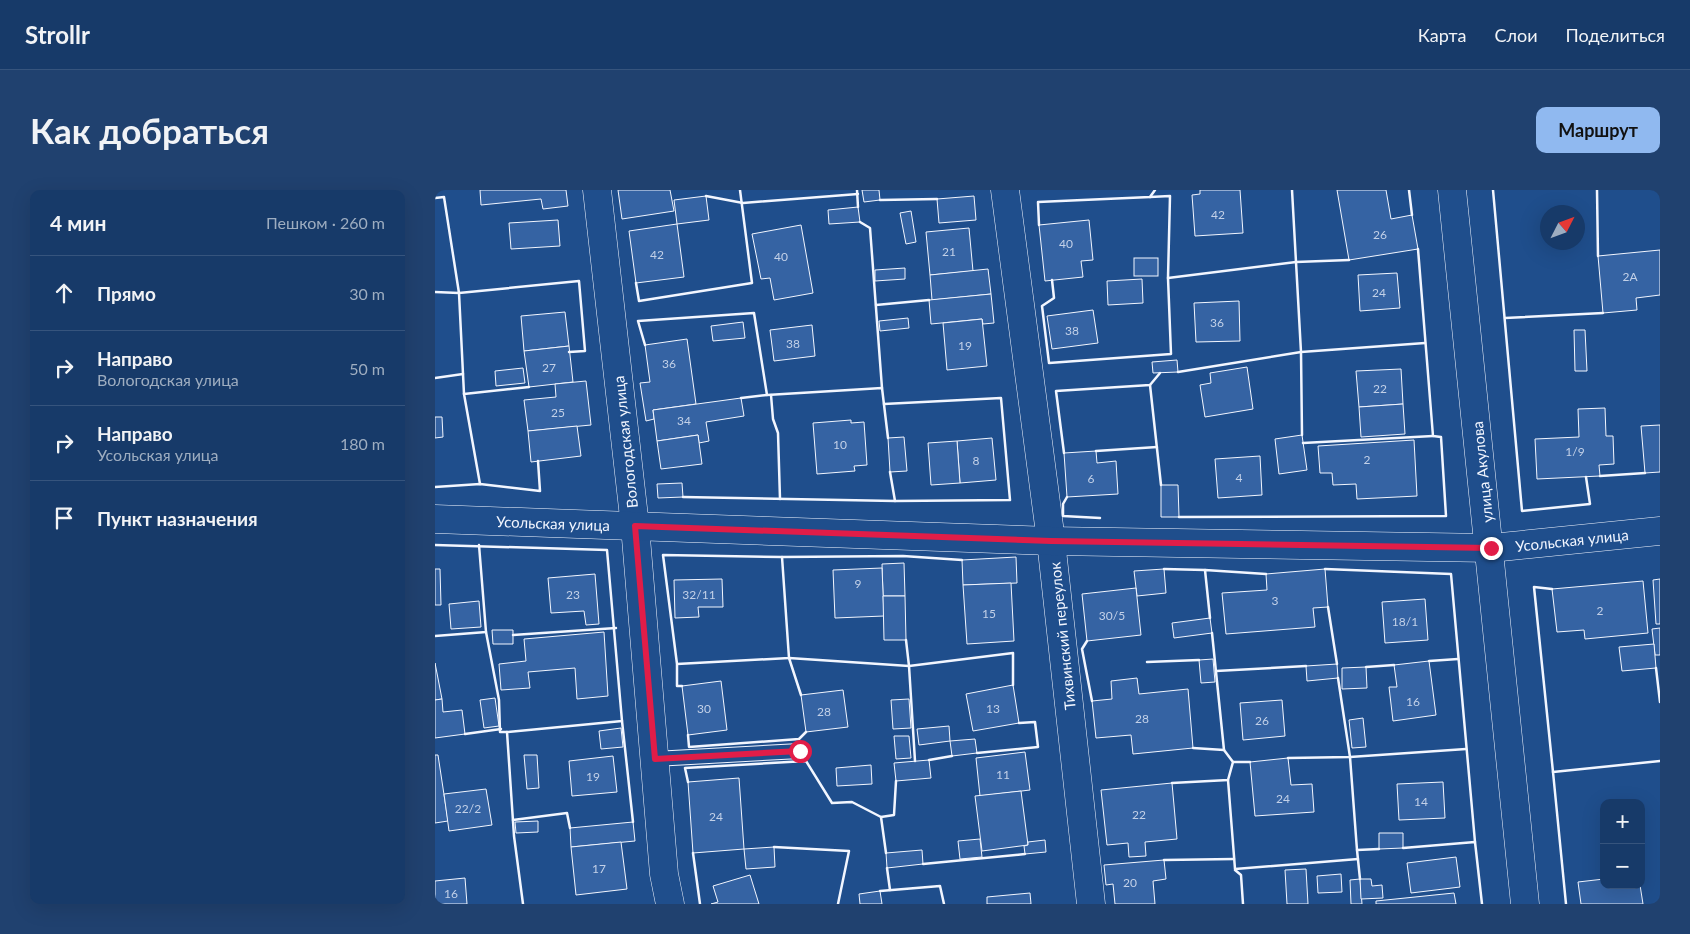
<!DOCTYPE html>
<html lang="ru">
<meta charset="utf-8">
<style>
:root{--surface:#173a69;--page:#20416f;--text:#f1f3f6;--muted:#9eadc0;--line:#36547d;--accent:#90b9f0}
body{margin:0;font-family:Lato,sans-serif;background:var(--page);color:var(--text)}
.controls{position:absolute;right:15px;bottom:15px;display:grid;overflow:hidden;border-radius:10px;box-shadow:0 5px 20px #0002}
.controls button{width:45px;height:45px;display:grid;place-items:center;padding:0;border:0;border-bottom:1px solid var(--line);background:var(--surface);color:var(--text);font:25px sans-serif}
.compass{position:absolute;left:1105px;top:15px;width:45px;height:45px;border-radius:50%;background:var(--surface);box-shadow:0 5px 20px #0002;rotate:48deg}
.stop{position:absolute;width:15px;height:15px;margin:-11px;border:4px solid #e11d48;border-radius:50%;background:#fff}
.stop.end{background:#e11d48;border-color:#fff;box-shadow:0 1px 5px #0008}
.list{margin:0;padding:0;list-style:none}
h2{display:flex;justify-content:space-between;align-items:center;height:65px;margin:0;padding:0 20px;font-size:21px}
h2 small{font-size:16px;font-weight:400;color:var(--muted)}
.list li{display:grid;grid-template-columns:32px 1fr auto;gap:15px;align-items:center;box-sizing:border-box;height:75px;padding:0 20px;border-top:1px solid var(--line)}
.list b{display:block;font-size:19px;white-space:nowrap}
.list p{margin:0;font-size:16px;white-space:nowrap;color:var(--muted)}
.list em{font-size:16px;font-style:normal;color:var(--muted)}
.icon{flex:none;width:28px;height:28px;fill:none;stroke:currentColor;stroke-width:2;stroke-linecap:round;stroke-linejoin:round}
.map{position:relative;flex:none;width:1225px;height:714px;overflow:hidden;border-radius:10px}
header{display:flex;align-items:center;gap:30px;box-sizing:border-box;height:70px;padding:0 25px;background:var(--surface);border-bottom:1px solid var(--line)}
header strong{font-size:24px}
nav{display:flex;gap:28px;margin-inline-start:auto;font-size:18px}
.intro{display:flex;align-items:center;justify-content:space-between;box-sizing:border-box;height:120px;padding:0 30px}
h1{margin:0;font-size:35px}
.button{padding:12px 22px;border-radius:10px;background:var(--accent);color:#111;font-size:18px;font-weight:700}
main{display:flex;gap:30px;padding:0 30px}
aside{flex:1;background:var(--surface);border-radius:10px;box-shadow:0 5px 20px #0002}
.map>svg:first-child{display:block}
</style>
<header>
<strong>Strollr</strong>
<nav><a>Карта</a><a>Слои</a><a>Поделиться</a></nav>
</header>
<div class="intro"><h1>Как добраться</h1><a class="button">Маршрут</a></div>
<main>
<aside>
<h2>4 мин<small>Пешком · 260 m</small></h2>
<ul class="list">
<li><svg class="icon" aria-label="ahead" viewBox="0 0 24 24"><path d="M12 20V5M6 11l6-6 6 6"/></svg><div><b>Прямо</b></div><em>30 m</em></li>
<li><svg class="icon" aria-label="right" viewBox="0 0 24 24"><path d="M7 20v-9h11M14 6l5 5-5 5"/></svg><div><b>Направо</b><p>Вологодская улица</p></div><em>50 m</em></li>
<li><svg class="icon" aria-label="right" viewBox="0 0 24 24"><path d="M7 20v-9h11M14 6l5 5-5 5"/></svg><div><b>Направо</b><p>Усольская улица</p></div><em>180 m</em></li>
<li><svg class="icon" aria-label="arrive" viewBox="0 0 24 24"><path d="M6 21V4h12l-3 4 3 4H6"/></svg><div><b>Пункт назначения</b></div></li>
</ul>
</aside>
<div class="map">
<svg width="1225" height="714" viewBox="0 0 1225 714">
<rect width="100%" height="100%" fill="#1f4e8c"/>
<g fill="#3563a3" stroke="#f2f6ff">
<polygon points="45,0 131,0 133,16 108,19 106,9 46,15"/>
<polygon points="183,0 235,0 239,21 187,29"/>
<polygon points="427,0 444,0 445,10 429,12"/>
<polygon points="765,0 805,0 808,43 760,46 757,5 765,4"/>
<polygon points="902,0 951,0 956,29 977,25 983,59 914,70"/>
<polygon points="271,6 274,30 242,34 239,10"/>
<polygon points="539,6 541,30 504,33 502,9"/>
<polygon points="423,17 425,32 394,34 393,20"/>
<polygon points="476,21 481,52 471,54 465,23"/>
<polygon points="123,30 125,56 76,59 74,33"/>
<polygon points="654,30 658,70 646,71 648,87 610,91 604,35"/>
<polygon points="242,34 249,87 201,93 194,41"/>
<polygon points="366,35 378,103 339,110 335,88 326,89 317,44"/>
<polygon points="534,38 538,81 495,85 491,42"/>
<polygon points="1225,60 1225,105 1201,108 1202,120 1168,123 1163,66"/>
<rect x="699" y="68" width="24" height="18"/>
<polygon points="470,78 470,89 440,91 440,80"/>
<polygon points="553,79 556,104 497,110 495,85"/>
<polygon points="962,83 965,118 925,121 923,85"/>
<polygon points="707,89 708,113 673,115 672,91"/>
<polygon points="556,104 559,133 548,134 547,129 496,134 494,110"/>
<polygon points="804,111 805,151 761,152 759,113"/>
<polygon points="658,120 663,153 617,159 612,126"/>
<polygon points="130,122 134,156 89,161 86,126"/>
<polygon points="473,128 474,138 445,141 444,131"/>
<polygon points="547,129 552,176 512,180 508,133"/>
<polygon points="308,132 310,148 278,151 276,136"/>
<polygon points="377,135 380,166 339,171 335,140"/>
<polygon points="1139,140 1150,140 1152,181 1140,181"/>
<polygon points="252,149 261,214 218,220 219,229 211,231 205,193 215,192 210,155"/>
<polygon points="134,156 138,192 94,197 89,161"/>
<polygon points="742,170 743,182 718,183 717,172"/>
<polygon points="812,177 818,219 770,227 765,195 776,193 775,183"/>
<polygon points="88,178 90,193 61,196 60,181"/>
<polygon points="966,179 968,214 924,217 921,181"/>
<polygon points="151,191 156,235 93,241 89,210 121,207 120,194"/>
<polygon points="306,208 309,226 271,232 274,251 264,253 263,245 222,251 218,220"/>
<polygon points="968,214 970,244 926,247 924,217"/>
<polygon points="1170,218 1171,246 1178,246 1179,274 1164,275 1165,286 1102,289 1100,249 1144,247 1143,219"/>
<polygon points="0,227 7,227 8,247 0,248"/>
<polygon points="416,230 416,233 429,232 432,275 419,276 420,281 382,284 378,233"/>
<polygon points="1225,235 1225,282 1210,283 1206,236"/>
<polygon points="142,236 146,266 96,272 93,241"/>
<polygon points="263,245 267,274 226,279 222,251"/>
<polygon points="867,245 872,280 844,284 840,249"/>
<polygon points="469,247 472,281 455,282 453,248"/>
<polygon points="557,248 561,290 525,293 522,251"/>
<polygon points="979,250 982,306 922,309 921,294 898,295 897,283 885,283 883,256"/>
<polygon points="522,251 525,293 496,295 493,253"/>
<polygon points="661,261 662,273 681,271 683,304 632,307 629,263"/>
<polygon points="825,266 827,305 783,308 780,269"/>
<polygon points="247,293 248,307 223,308 222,294"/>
<polygon points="726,295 743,295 744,327 726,327"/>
<polygon points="581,367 582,393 528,395 527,370"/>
<polygon points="469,373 470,406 448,406 447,374"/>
<polygon points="447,378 449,426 400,428 398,380"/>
<polygon points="0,379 5,379 6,415 0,415"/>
<polygon points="729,379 731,403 702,406 699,381"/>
<polygon points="890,379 893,417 878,418 880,437 791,444 787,403 832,400 831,384"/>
<polygon points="160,384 164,434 151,435 149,421 116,423 113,388"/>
<polygon points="287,389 288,417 263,417 264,427 240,428 239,390"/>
<polygon points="1225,389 1225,434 1221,434 1218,390"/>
<polygon points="1208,391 1213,443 1150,449 1149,440 1122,442 1117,399"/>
<polygon points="576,393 579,451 532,454 528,395"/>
<polygon points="701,398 706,445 652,451 647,404"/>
<polygon points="448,406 470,406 471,450 449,450"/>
<polygon points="990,409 993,450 950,453 947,412"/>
<polygon points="44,411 46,437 16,439 14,414"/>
<polygon points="775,428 777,443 739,448 737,433"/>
<polygon points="1225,438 1225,465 1220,465 1217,439"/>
<polygon points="57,440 78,440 78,454 58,454"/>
<polygon points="169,442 173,506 142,509 140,478 93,482 95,498 66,500 64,474 91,471 89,449"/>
<polygon points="1219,454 1221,478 1187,481 1184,457"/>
<polygon points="778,469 780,492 766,493 764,470"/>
<polygon points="994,471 1001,525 958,531 954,497 962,497 959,475"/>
<polygon points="0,473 7,509 0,510"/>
<polygon points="902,474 903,488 872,491 871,476"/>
<polygon points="931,477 932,498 907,499 907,478"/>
<polygon points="702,488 704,504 753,499 758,558 698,564 696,545 661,548 657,511 677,509 676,491"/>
<polygon points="286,491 292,540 253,545 247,496"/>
<polygon points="578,495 584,533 538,541 531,504"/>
<polygon points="408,500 413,537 371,542 366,505"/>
<polygon points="60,508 64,536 49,538 45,510"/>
<polygon points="7,509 8,522 27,520 30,544 0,548 0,510"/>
<polygon points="474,509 476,538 458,539 456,510"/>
<polygon points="847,510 850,546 808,550 805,513"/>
<polygon points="928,528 931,557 917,558 914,530"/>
<polygon points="514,536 515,551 484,555 482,539"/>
<polygon points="186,538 188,557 166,559 164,541"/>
<polygon points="459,546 474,546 476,568 461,569"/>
<polygon points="540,549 542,563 517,566 515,551"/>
<polygon points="590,562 595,600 545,606 541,568"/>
<polygon points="0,565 3,565 13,631 0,633"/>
<polygon points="89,565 102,565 104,598 92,599"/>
<polygon points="178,566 182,602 137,606 134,571"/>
<polygon points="853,568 856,595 877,594 879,622 820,626 815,572"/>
<polygon points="494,570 496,588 461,591 459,573"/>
<polygon points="436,575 437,594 402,596 401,578"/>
<polygon points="304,588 309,659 258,663 253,592"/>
<polygon points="1008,592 1010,628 964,630 962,594"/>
<polygon points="737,593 742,649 710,652 711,666 694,667 693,653 672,655 666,600"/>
<polygon points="51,599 57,635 14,641 9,604"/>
<polygon points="586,601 593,655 547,661 540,606"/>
<polygon points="103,631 103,642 81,643 80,632"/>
<polygon points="198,632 200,651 136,657 135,638"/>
<polygon points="944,643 968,643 968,658 944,659"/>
<polygon points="545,649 547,667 525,669 523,651"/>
<polygon points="610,650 611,662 590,664 589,656 593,655 593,652"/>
<polygon points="186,652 192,699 141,705 136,657"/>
<polygon points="339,657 340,677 311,679 309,659"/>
<polygon points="487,660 488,674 452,678 451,663"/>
<polygon points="1021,667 1025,697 976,703 972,673"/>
<polygon points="729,670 731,689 718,691 720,714 680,714 678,694 671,695 669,675"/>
<polygon points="871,679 873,714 852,714 850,680"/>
<polygon points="906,684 907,702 883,703 882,686"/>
<polygon points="315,685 324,714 276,714 283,712 278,696"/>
<polygon points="30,688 32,714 0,714 0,691"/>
<polygon points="925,689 927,714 916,714 915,690"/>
<polygon points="925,689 936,689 937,696 947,695 948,708 926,709"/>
<polygon points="1169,689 1169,695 1205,695 1208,714 1146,714 1143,692"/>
<polygon points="445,701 447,714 425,714 424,704"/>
<polygon points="595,703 596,714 552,714 552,707"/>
<polygon points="1019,703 1021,714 941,714 941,711"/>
</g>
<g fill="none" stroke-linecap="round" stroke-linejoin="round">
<g stroke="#f2f6ff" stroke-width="16">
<polyline id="lane" points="219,569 365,561"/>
</g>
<g stroke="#f2f6ff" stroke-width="29">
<g id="street">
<polyline points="162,0 200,336 229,684 235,714"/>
<polyline points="570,0 616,351 656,714"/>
<polyline points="1017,0 1090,714"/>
<polyline points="0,329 616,351 1056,358 1225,341"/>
</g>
</g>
<use href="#lane" stroke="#1f4e8c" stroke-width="14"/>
<use href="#street" stroke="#1f4e8c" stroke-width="28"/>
<g stroke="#f2f6ff" stroke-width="2.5">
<polyline points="422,0 423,17"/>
<polyline points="974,0 977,25"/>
<polyline points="1058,0 1087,321 1155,314 1151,287"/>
<polyline points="1162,0 1163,66"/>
<polyline points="271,6 308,13 423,4"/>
<polyline points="0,8 9,7 24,103 0,102"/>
<polyline points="445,10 502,9"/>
<polyline points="425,32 435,38 447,198"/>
<polyline points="604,35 603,12 715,7 720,0"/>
<polyline points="733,88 861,72 914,70"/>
<polyline points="617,90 619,108 607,116 614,173 736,164 733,88 735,6 715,7"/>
<polyline points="201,93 204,111 317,93 305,0"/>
<polyline points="441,115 494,110"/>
<polyline points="1070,128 1168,123"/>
<polyline points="210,155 203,131 319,123 332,205 447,198 453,248"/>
<polyline points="743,182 866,162 857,0"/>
<polyline points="28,184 24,103 144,91 150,161 134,162"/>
<polyline points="0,188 28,184 29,204"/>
<polyline points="715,195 726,295"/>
<polyline points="336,205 338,229 343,243 345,309"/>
<polyline points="306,208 332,205"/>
<polyline points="449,214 566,208 575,310 460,311"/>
<polyline points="867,245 866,162 990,153"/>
<polyline points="868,253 998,246"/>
<polyline points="661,261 722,257"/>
<polyline points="629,263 621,201 715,195 725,183"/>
<polyline points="1165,286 1210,283"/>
<polyline points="45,294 29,204 94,197"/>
<polyline points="0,297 45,294 105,301 103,271"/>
<polyline points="248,307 460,311 455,282"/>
<polyline points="632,307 628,314 628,326 665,328"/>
<polyline points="744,327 1011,326 1006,247 998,246 983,59"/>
<polyline points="0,355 172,360 187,531 72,542"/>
<polyline points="347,367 468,366 527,370"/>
<polyline points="729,379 770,380"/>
<polyline points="890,379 1016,384 1040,652"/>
<polyline points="1117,399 1099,397 1118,582"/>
<polyline points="893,417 902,474"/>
<polyline points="775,428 770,380 831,384"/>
<polyline points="51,442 64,510 65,542 72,542 79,646 88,714"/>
<polyline points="777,443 789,560"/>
<polyline points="78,445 181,438"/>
<polyline points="0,446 51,442 44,355"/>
<polyline points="471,450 474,476 578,463 578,495"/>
<polyline points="652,451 647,459 657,511"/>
<polyline points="994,471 1023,469"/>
<polyline points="712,472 764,470"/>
<polyline points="242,474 354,468 347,367 228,365 242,474 242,496 247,496"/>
<polyline points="931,477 959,475"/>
<polyline points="1221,478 1225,512"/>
<polyline points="781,481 871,476"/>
<polyline points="903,488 915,567 922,660 944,659"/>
<polyline points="366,505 354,468 474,476 480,571"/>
<polyline points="187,531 198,632"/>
<polyline points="30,544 66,539"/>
<polyline points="253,545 254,557 364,549 371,542"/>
<polyline points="542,563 603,557 600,532 584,533"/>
<polyline points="853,568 915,567 1031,559"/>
<polyline points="494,570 517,566"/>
<polyline points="798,572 815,572"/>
<polyline points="793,590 800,679 923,669"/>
<polyline points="253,592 250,578 371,571 397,613 417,612 446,627 451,663"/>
<polyline points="737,593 793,590 798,572 789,560 758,558"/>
<polyline points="446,627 459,625 461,591"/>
<polyline points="78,630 132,623 135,638"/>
<polyline points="339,657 414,661 403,714"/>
<polyline points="968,658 1040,652 1047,714"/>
<polyline points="922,660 925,689"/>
<polyline points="258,663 265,714"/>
<polyline points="729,670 799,669"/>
<polyline points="488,674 590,664"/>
<polyline points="452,678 455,700"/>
<polyline points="800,680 806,685 808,714"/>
<polyline points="445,701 505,696 509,714"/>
<polyline points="1131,714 1118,582 1225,571"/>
</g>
</g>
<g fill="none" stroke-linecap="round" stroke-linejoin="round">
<polyline stroke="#e11d48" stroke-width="6" points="365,561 220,569 200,336 616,351 1056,358"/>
</g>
<g text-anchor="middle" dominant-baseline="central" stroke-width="4" stroke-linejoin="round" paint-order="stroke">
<g font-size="12" fill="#c3d1e8">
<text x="783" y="24">42</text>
<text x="945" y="44">26</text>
<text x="631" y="53">40</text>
<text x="514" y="61">21</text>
<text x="222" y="64">42</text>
<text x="346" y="66">40</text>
<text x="1195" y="86">2А</text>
<text x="944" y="102">24</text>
<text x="782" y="132">36</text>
<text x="637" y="140">38</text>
<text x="358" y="153">38</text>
<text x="530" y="155">19</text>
<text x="234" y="173">36</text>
<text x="114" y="177">27</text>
<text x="945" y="198">22</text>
<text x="123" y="222">25</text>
<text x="249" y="230">34</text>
<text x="405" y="254">10</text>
<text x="1140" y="261">1/9</text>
<text x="932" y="269">2</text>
<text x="541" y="270">8</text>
<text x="804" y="287">4</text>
<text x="656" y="288">6</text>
<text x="423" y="393">9</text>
<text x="138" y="404">23</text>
<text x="264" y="404">32/11</text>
<text x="840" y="410">3</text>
<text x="1165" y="420">2</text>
<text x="554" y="423">15</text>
<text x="677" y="425">30/5</text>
<text x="970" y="431">18/1</text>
<text x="978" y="511">16</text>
<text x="269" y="518">30</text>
<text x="558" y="518">13</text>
<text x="389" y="521">28</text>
<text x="707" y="528">28</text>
<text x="827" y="530">26</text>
<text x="568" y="584">11</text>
<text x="158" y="586">19</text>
<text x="848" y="608">24</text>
<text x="986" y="611">14</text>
<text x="33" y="618">22/2</text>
<text x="704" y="624">22</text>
<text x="281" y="626">24</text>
<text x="164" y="678">17</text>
<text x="695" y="692">20</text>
<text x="16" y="703">16</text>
</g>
<g font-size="15" fill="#f2f6ff" stroke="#1f4e8c">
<text transform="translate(190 252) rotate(-96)">Вологодская улица</text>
<text transform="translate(1047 282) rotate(-96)">улица Акулова</text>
<text transform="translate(118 333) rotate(2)">Усольская улица</text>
<text transform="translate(1137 350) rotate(-6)">Усольская улица</text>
<text transform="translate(627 446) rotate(-96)">Тихвинский переулок</text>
</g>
</g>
</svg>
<div class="controls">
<button>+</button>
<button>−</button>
</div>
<svg class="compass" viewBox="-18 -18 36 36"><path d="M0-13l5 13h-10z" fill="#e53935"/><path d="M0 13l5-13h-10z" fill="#9eadc0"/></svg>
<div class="stop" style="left:365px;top:561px"></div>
<div class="stop end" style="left:1056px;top:358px"></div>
</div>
</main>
